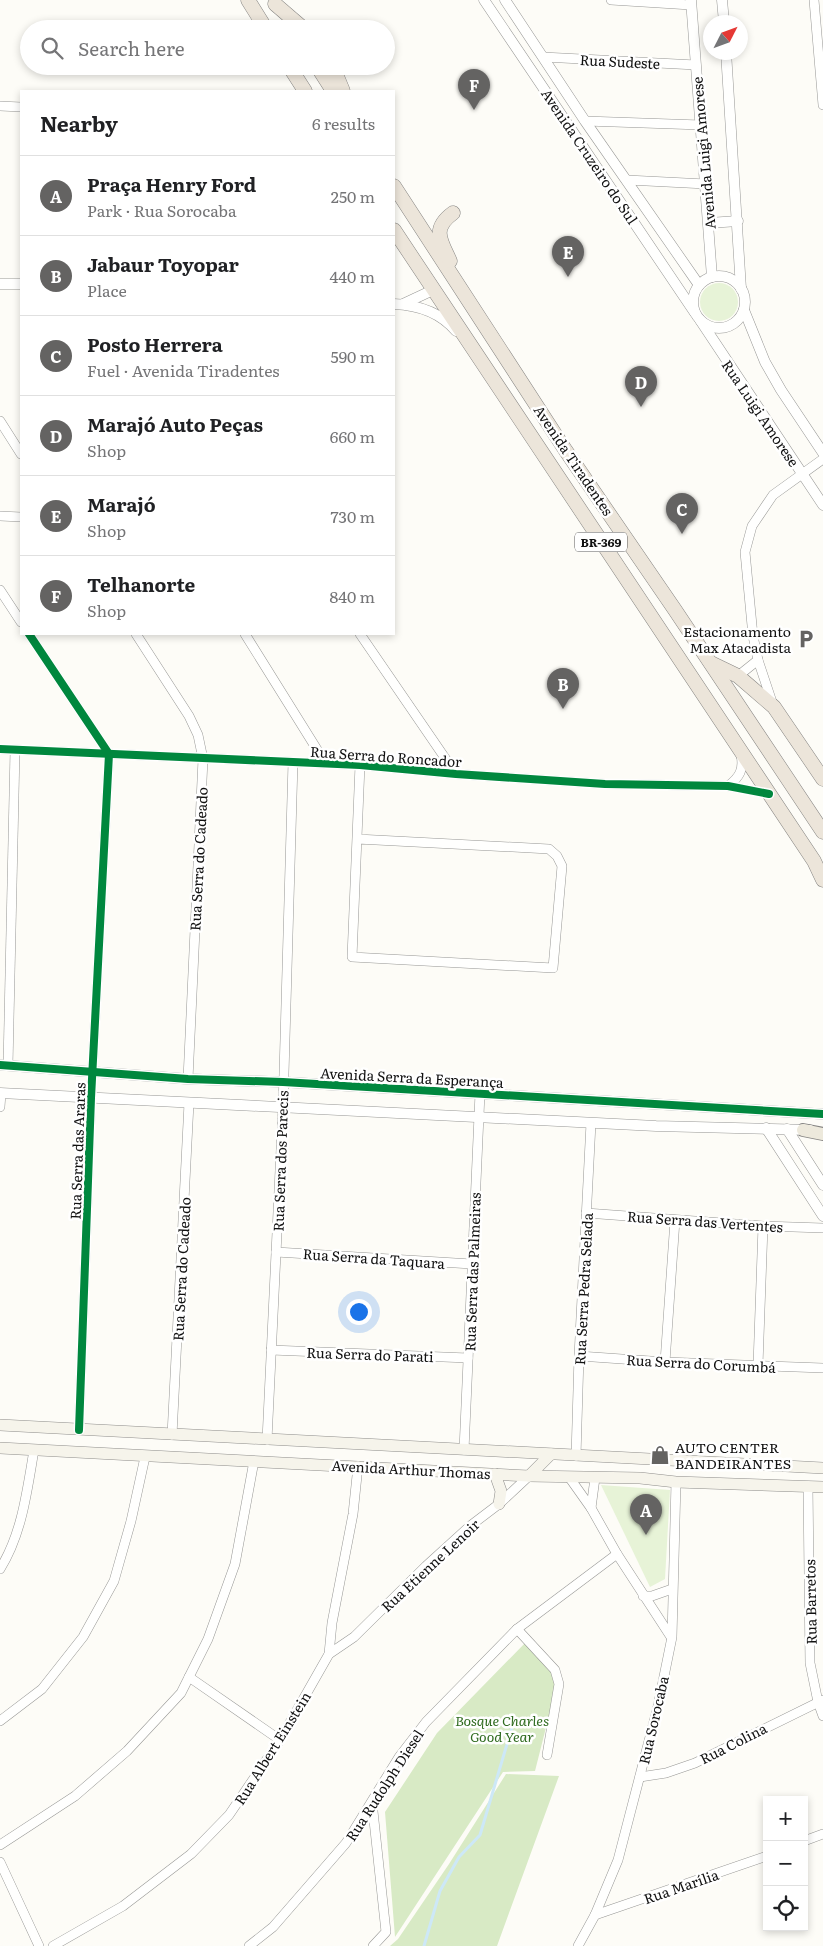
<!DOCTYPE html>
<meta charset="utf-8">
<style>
:root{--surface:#fff;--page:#f2f2f2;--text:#202124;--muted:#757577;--line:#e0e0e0;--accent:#646362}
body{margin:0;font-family:Literata,serif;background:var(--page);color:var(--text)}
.controls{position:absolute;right:15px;bottom:15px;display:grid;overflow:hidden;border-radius:0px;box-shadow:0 2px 8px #0003}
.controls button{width:45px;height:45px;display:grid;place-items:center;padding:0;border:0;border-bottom:1px solid var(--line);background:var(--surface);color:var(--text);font:25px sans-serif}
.compass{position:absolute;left:703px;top:15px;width:45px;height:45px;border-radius:50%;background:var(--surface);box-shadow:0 2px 8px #0003;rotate:48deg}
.you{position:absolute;left:358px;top:1311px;width:18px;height:18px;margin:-12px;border:4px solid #fff;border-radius:50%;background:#1a73e8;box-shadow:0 0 0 8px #1a73e833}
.badge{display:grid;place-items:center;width:32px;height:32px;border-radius:50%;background:var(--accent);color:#fff;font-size:16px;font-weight:700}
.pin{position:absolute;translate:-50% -41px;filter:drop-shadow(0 1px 2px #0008)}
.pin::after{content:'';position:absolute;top:26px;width:18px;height:15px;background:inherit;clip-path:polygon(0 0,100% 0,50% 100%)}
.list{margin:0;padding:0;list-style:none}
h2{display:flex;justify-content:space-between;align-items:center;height:65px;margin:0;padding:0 20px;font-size:21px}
h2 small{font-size:16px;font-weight:400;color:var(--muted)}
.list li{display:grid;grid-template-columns:32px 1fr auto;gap:15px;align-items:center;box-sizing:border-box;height:80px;padding:0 20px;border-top:1px solid var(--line)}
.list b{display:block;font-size:19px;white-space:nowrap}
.list p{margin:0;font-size:16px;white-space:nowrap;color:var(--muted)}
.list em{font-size:16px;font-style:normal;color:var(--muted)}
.icon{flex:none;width:28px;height:28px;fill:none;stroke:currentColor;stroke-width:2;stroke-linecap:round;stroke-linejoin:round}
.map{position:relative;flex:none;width:823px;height:1946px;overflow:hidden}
.search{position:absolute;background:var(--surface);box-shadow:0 2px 8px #0003;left:20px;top:20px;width:375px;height:55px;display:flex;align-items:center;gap:12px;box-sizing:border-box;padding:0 18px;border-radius:28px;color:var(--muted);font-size:19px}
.panel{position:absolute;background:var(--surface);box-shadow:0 2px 8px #0003;left:20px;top:90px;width:375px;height:545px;border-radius:0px}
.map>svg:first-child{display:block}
</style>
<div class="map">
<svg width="823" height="1946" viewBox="0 0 823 1946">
<rect width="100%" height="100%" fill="#fdfcf7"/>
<g fill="#e7f3d7">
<circle cx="719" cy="302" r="19"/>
<polygon points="601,1485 670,1490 665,1579 650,1587"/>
</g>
<g fill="#d8eac5">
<polygon points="526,1642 553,1671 556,1688 535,1771 503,1772 395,1937 385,1812 437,1733"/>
<polygon points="506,1774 559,1776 497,1946 390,1946 398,1939 449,1864"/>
</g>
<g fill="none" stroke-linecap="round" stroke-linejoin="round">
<polyline stroke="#cde8f7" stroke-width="3" points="424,1946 440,1891 459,1857 480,1835 513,1724"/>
<g stroke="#979795" stroke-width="10">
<g id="minor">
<polyline points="611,0 691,5"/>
<polyline points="814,0 823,105"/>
<polyline points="543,57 696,65"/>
<polyline points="0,106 21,107"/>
<polyline points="585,121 701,125"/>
<polyline points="627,180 706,184"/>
<polyline points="0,421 21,454"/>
<polyline points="0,516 21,517"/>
<polyline points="0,590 21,622"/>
<polyline points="29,634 109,754 91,1098 79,1430"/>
<polyline points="136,634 189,716 198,735 203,759 188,1079"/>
<polyline points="245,634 326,764"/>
<polyline points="360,634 456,774"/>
<polyline points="738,676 758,660"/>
<polyline points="773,705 758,660 753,636 745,552 752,526 773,495 823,459"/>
<polyline points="0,749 360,765 456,774 605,784 728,786 769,794"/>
<path d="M728,786C740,777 744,769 741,755"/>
<polyline points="357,839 549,849 557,856 562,866 553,968 352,957 360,765"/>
<polyline points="8,1065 15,750"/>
<polyline points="0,1107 1,1093"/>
<polyline points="586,1213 763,1226 823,1228"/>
<polyline points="276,1252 472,1264"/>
<polyline points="271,1350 468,1358"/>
<polyline points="579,1356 665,1362 823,1368"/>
<polyline points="665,1362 675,1220"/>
<polyline points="758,1365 763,1226"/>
<polyline points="172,1435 189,1103"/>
<polyline points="267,1440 283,1108 293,762"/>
<polyline points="464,1450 480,1093"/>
<polyline points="576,1456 579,1356 591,1123"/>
<polyline points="569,1477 591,1508 617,1554 671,1637"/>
<polyline points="808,1486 810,1663 818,1702 823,1716"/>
<polyline points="591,1508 595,1478"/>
<path d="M0,1569C22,1534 27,1491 34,1450"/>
<polyline points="643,1596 652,1596 672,1589"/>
<polyline points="517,1629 555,1670 559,1684 547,1755"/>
<polyline points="329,1654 354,1637 426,1566 470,1526 499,1504 529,1476"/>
<polyline points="189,1677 280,1740"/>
<polyline points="0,1721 42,1689 83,1637 114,1581 131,1521 145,1457"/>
<polyline points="640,1777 666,1773 695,1763 823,1700"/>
<polyline points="372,1802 386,1932 373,1946"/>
<polyline points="804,1841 823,1834"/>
<polyline points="0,1845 75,1796 127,1751 181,1693 208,1639 235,1564 254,1461"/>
<polyline points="0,1862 39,1946"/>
<polyline points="595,1915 767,1856"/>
<polyline points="53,1946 123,1906 191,1854 229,1815 280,1740 329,1654 332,1623 353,1514 358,1466"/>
<polyline points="249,1946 273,1927 346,1843 399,1757 426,1722 517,1629 617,1554"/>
<polyline points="578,1946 595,1915 618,1860 658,1706 672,1637 676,1482"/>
</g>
</g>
<g stroke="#979795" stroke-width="11">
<g id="tertiary">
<polyline points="484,0 695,313"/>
<polyline points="505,0 585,121 699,285"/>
<polyline points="691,0 712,277"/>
<polyline points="722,0 724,22"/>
<polyline points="726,52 741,289"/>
<polyline points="709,223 738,221"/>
<circle cx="719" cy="302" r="26"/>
<polyline points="0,284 21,284"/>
<path d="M394,304C418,305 440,312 456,331"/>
<polyline points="403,304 433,290"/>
<polyline points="744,310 765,362 781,390 823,453"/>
<polyline points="700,320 823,505"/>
<polyline points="0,1065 188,1079 283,1082 823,1114"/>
<polyline points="0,1093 656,1126 810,1130"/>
<polyline points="766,1128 823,1216"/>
<polyline points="787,1129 823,1185"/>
</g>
</g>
<g stroke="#8e8d8b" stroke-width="12">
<g id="secondary">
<polyline points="0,1425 823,1468"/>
<polyline points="0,1448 529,1476 640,1478 676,1482 823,1487"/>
<polyline points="495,1474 501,1491 499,1504"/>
<polyline points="529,1476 551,1454"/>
</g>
</g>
<g stroke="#858482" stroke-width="14">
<polyline id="primary" points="803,1130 823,1134"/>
</g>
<g stroke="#858482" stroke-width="15">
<g id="trunk">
<polyline points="248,0 266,29"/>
<polyline points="275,4 304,29"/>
<polyline points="289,66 305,91"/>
<polyline points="317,66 333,91"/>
<polyline points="336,66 336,74 343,91"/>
<polyline points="394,186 566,451 675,610 823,832"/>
<polyline points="394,230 814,861 823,880"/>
<path d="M450,261C441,241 431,229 453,213"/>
<polyline points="711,663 738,676 774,707 823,779"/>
</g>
</g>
<use href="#minor" stroke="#fffffe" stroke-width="9"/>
<use href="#tertiary" stroke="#fffffe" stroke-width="10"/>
<use href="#secondary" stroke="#f6f4eb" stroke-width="11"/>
<use href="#primary" stroke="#ede9dc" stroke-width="12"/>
<use href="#trunk" stroke="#ece5da" stroke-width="14"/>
<g stroke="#fff" stroke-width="11">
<g id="cycleway">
<polyline points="29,634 109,754 91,1098 79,1430"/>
<polyline points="0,749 360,765 456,774 605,784 728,786 769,794"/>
<polyline points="0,1065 188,1079 283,1082 823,1114"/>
</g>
</g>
<use href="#cycleway" stroke="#00873e" stroke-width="8"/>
</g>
<defs>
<g id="parking-bare" transform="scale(1.5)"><path d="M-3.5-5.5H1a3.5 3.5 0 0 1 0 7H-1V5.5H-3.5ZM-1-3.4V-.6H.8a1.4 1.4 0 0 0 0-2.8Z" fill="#646362" stroke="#fff" stroke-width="2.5" paint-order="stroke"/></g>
<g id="shop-bare" transform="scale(1.5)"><path d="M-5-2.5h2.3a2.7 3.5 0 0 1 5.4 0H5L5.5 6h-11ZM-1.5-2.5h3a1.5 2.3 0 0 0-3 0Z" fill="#646362" stroke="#fff" stroke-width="2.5" paint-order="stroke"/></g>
</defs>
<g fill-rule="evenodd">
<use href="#parking-bare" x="806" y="639"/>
<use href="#shop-bare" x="660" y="1455"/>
</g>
<g text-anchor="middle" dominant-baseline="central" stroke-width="5" stroke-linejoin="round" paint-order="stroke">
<rect fill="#fff" stroke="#585858" stroke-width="1" x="575" y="532.5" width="52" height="19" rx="4"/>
<g font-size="12" font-weight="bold" fill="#111">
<text x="601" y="542">BR-369</text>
</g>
<g font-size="14" fill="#111" stroke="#fff">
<text transform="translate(620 61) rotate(3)">Rua Sudeste</text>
<text transform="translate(703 153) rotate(-95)">Avenida Luigi Amorese</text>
<text transform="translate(590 156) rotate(56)">Avenida Cruzeiro do Sul</text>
<text transform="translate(761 413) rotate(56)">Rua Luigi Amorese</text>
<text transform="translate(574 460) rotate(56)">Avenida Tiradentes</text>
<text transform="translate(386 756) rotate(4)">Rua Serra do Roncador</text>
<text transform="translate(198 859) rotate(-87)">Rua Serra do Cadeado</text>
<text transform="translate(412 1077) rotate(3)">Avenida Serra da Esperança</text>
<text transform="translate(77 1151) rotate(-88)">Rua Serra das Araras</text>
<text transform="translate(280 1161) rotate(-88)">Rua Serra dos Parecis</text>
<text transform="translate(705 1221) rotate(4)">Rua Serra das Vertentes</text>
<text transform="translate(374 1258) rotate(4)">Rua Serra da Taquara</text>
<text transform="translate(181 1269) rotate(-87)">Rua Serra do Cadeado</text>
<text transform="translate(472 1272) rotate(-88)">Rua Serra das Palmeiras</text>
<text transform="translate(583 1289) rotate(-87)">Rua Serra Pedra Selada</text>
<text transform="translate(370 1354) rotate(2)">Rua Serra do Parati</text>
<text transform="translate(701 1363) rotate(3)">Rua Serra do Corumbá</text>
<text transform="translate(411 1469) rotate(3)">Avenida Arthur Thomas</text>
<text transform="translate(430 1565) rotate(-43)">Rua Etienne Lenoir</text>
<text transform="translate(810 1602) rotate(-91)">Rua Barretos</text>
<text transform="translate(653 1720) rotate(-77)">Rua Sorocaba</text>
<text transform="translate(733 1743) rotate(-27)">Rua Colina</text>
<text transform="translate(272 1748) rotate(-58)">Rua Albert Einstein</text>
<text transform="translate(384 1785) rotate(-57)">Rua Rudolph Diesel</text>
<text transform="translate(681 1886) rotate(-19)">Rua Marília</text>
</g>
<g font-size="14" fill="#111" stroke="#fff" text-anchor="end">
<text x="791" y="631">Estacionamento<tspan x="791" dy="16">Max Atacadista</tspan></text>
<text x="675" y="1447" text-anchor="start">AUTO CENTER<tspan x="675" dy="16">BANDEIRANTES</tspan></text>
</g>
<g font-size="14" font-style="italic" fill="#2f6b1f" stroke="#fff">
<text x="502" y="1720">Bosque Charles<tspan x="502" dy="16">Good Year</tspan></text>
</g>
</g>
</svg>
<div class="controls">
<button>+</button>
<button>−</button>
<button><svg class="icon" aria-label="locate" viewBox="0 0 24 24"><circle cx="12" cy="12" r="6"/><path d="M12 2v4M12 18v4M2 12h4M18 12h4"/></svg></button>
</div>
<svg class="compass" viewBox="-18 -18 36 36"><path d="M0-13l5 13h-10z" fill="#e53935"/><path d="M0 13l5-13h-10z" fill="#757577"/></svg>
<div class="you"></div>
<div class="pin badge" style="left:646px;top:1535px">A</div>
<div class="pin badge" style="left:563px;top:709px">B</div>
<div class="pin badge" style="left:682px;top:534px">C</div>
<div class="pin badge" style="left:641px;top:407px">D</div>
<div class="pin badge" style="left:568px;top:277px">E</div>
<div class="pin badge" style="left:474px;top:110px">F</div>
<div class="search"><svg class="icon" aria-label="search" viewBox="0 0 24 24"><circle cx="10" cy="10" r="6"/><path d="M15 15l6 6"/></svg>Search here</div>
<section class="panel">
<h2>Nearby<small>6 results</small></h2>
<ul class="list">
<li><span class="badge">A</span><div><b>Praça Henry Ford</b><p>Park · Rua Sorocaba</p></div><em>250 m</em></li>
<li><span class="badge">B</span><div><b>Jabaur Toyopar</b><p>Place</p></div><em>440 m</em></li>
<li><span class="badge">C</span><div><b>Posto Herrera</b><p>Fuel · Avenida Tiradentes</p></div><em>590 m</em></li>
<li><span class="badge">D</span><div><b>Marajó Auto Peças</b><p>Shop</p></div><em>660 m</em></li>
<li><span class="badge">E</span><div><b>Marajó</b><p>Shop</p></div><em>730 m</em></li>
<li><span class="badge">F</span><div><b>Telhanorte</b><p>Shop</p></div><em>840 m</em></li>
</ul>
</section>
</div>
